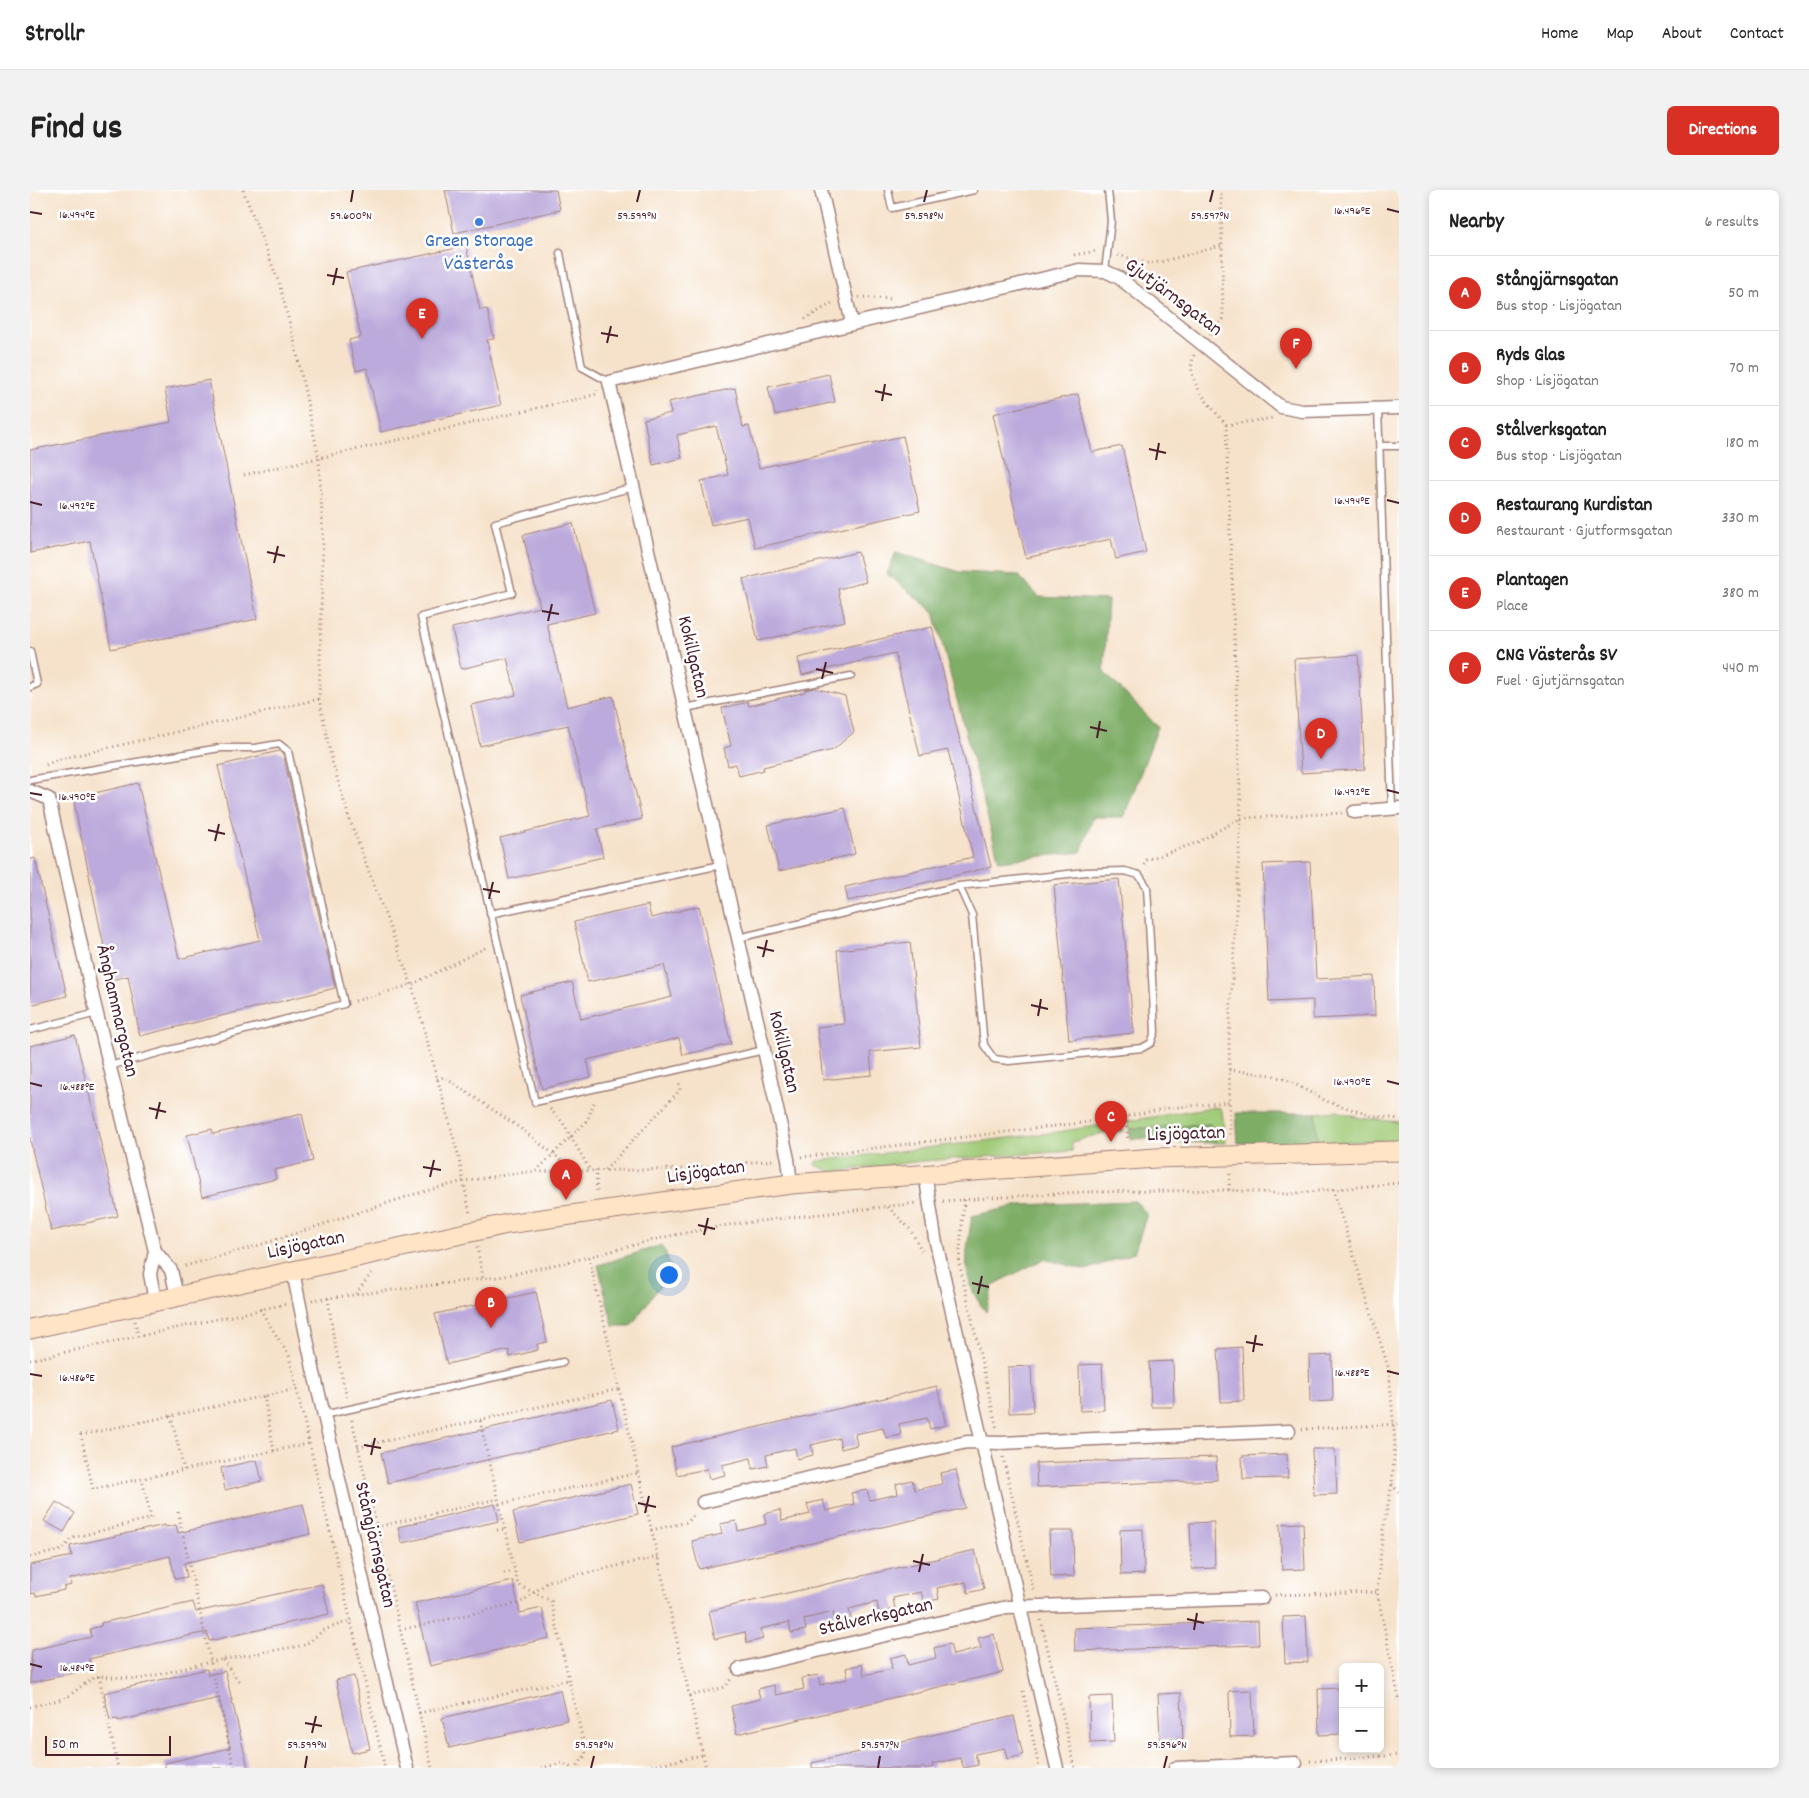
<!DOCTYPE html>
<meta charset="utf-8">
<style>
:root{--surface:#fff;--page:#f2f2f2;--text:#222;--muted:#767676;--line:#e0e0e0;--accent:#d93025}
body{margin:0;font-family:Dekko,sans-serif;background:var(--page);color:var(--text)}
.controls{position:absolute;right:15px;bottom:15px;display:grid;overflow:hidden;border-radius:8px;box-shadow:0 2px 8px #0003}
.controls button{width:45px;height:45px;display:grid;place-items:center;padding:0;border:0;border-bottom:1px solid var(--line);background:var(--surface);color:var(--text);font:25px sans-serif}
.scale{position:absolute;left:15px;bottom:12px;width:126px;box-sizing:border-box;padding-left:5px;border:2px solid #4a1f2b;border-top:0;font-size:14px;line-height:18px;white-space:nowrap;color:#4a1f2b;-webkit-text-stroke:4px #fff;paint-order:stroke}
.you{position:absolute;left:638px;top:1084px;width:18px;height:18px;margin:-12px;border:4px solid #fff;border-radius:50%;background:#1a73e8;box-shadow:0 0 0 8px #1a73e833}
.badge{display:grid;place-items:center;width:32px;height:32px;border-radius:50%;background:var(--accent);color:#fff;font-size:16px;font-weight:700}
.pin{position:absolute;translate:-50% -41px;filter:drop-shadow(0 1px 2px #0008)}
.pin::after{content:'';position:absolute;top:26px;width:18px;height:15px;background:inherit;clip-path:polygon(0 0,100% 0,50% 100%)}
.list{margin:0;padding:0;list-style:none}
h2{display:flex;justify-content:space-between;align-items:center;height:65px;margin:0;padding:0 20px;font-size:21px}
h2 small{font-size:16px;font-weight:400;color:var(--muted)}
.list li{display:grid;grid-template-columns:32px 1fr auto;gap:15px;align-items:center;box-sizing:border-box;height:75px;padding:0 20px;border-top:1px solid var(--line)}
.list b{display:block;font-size:19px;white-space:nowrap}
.list p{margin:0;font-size:16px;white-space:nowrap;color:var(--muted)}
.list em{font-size:16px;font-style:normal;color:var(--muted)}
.map{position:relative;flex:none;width:1369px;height:1578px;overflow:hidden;border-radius:8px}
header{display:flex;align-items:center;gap:30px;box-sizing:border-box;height:70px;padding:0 25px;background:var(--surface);border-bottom:1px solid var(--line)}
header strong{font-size:24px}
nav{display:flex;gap:28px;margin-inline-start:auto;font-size:18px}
.intro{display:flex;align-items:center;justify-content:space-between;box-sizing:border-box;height:120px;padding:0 30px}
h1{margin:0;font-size:35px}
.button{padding:12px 22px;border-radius:8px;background:var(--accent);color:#fff;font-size:18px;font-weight:700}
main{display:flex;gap:30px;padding:0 30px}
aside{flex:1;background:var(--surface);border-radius:8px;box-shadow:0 2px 8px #0003}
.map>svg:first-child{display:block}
</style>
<header>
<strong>Strollr</strong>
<nav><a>Home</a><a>Map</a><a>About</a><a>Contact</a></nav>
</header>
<div class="intro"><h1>Find us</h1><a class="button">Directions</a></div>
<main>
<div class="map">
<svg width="1369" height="1578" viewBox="0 0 1369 1578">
<rect width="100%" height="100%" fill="#fff"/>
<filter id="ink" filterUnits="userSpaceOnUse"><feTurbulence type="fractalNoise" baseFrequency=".02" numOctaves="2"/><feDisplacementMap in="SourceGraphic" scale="10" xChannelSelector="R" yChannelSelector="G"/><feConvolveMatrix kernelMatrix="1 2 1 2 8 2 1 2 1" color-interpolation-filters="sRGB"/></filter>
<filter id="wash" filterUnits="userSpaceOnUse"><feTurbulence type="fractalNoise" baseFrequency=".0096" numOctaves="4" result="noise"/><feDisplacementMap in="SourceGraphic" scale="20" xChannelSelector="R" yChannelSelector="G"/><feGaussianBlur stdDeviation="1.12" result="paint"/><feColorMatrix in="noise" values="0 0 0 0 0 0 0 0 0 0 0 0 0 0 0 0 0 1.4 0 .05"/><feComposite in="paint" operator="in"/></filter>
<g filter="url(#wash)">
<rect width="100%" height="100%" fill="#f6e2ca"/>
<g fill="#9ec975" stroke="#747450">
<polygon points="1182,917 1190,918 1192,921 1196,953 1187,953 1180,934 1099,939 1098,931"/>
<polygon points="1307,921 1330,928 1369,932 1369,950 1287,953 1286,923"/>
<polygon points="1092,932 1093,941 1073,943 1042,952 1042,961 893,971 802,982 784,974 787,971 1020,943"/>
</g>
<g fill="#7ead66" stroke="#646648">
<polygon points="866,362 930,382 988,385 1009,407 1078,410 1074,482 1128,537 1094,627 1063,627 1051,662 969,671 904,422 857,384"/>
<polygon points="1206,923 1286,923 1287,953 1208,953"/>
<polygon points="1180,934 1187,953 1126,952 1125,948 1101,949 1099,939"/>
<path d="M1105,1011L1117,1024L1104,1063L1056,1080L1014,1069L963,1095L956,1122C929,1088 936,1065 942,1026L990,1015Z"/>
<polygon points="632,1055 643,1082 626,1101 601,1136 583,1136 568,1075"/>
</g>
<g id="blocks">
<g fill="#bcaadc">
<polygon points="415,0 526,0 530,20 424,43"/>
<polygon points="436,56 450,120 457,119 464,149 457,150 471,215 351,242 337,178 326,181 319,150 331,147 316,82"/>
<polygon points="799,184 805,212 745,225 738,197"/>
<polygon points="179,190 227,429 81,459 60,351 0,363 0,260 141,232 135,199"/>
<polygon points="705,198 713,237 719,236 729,278 873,246 890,321 725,358 718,327 681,335 671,291 698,285 686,236 647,245 652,268 623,275 614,229 641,223 638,212"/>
<polygon points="1048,204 1062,262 1092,256 1116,362 1086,369 1081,349 996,368 963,224"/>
<polygon points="543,333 565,423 517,434 537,517 583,506 612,629 567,639 573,667 479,689 470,648 560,626 538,535 450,556 441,515 486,505 477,468 431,479 422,438 510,417 493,345"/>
<polygon points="828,362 836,392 808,399 815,431 728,451 713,389"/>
<polygon points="902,437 961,677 818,711 815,697 943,667 918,560 890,566 865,463 772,485 768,468"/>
<polygon points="1328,465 1335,579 1271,583 1264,469"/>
<polygon points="785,498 815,506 824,542 803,560 733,577 734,580 709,586 706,574 698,576 694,558 701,556 692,518 718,512 719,516 775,502 775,500"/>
<polygon points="249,561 253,563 305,798 110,846 98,786 81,790 43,608 108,593 149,769 230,750 188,576"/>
<polygon points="815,618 825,664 749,681 738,635"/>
<polygon points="5,668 37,806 0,815 0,669"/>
<polygon points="1280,672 1286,789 1344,786 1345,826 1283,829 1283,810 1239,812 1233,674"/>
<polygon points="1089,689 1104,843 1039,850 1024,695"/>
<polygon points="618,715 621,728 669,716 701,854 653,865 649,848 557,870 561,887 512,899 490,805 542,792 551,829 642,807 634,775 558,792 544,732"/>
<polygon points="880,752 891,857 840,862 842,885 793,890 787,837 814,834 807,760"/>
<polygon points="45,845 88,1026 21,1041 0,950 0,856"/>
<polygon points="272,924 283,971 244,980 246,989 172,1007 157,945 182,939 183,944"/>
<polygon points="506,1102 517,1152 507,1154 508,1160 480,1167 479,1160 417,1174 405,1124"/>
<polygon points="1212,1157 1214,1211 1191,1212 1188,1159"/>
<polygon points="1302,1165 1303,1211 1280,1212 1279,1166"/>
<polygon points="1143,1171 1144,1217 1121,1217 1119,1172"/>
<polygon points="1072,1174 1074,1220 1050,1221 1049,1175"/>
<polygon points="1001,1176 1003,1222 979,1223 978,1177"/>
<polygon points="907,1196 916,1235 900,1239 897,1228 869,1234 871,1245 856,1248 853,1238 825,1244 827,1255 811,1259 809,1248 781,1255 783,1265 767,1269 765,1258 736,1265 738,1276 723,1279 721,1268 692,1275 695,1285 679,1289 677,1279 647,1285 641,1257"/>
<polygon points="582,1210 589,1239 358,1293 351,1263"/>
<polygon points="1282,1259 1305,1259 1307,1304 1284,1305"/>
<polygon points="1257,1264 1258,1288 1213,1289 1212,1266"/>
<polygon points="1186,1267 1187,1290 1007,1297 1006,1273"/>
<polygon points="227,1270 232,1291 195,1300 191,1278"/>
<polygon points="926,1280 935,1318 669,1379 662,1351 692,1344 690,1334 706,1331 708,1341 736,1334 734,1324 750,1320 752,1331 780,1324 777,1314 793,1310 796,1321 824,1314 821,1303 837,1300 840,1310 868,1304 866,1294 882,1290 885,1300 912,1294 910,1283"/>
<polygon points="601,1294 608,1324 490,1352 483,1322"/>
<polygon points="26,1312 45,1323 34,1342 14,1331"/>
<polygon points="273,1314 280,1344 154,1373 157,1387 145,1389 140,1366 40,1389 41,1395 34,1397 34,1400 6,1406 5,1403 0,1404 0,1375 42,1366 40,1356 135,1335 136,1337 146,1335 148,1343"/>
<polygon points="465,1314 469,1331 372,1353 368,1337"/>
<polygon points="1184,1332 1185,1378 1162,1379 1160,1333"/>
<polygon points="1273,1333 1275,1379 1252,1380 1250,1334"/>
<polygon points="1113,1339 1114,1384 1091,1385 1090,1340"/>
<polygon points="1019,1341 1043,1341 1044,1386 1021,1387"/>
<polygon points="945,1360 954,1399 938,1403 936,1392 907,1398 909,1409 894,1412 891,1402 863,1408 865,1419 849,1423 847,1412 819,1419 821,1429 805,1433 803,1422 774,1429 776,1440 761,1443 759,1432 730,1439 733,1449 717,1453 715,1442 685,1449 679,1421"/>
<polygon points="483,1391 490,1423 512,1418 519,1448 400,1476 385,1413"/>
<polygon points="292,1394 299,1424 179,1451 177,1442 158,1446 59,1469 61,1479 0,1493 2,1460 61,1447 60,1439 71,1436 71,1433 163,1412 166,1422"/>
<polygon points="1276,1426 1278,1472 1255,1473 1253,1427"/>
<polygon points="1228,1431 1229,1455 1045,1461 1044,1438"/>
<polygon points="964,1444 973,1482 707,1544 701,1516 730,1509 728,1499 744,1495 746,1505 774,1499 772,1488 788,1485 790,1495 818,1489 816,1478 832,1474 834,1485 862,1479 860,1468 876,1464 878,1475 906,1468 904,1458 920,1454 923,1465 951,1458 948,1448"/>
<polygon points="177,1479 178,1485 195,1481 218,1578 135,1578 135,1573 200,1558 189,1508 88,1531 88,1529 80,1530 74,1503"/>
<polygon points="324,1486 340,1559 322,1563 306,1490"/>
<polygon points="1311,1498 1313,1544 1289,1545 1288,1499"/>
<polygon points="530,1500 537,1530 419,1558 412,1528"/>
<polygon points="1222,1500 1224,1546 1200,1547 1199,1501"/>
<polygon points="1151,1503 1153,1549 1130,1550 1128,1504"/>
<polygon points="1082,1506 1084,1552 1060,1553 1059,1507"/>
<polygon points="984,1526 993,1565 977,1569 975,1558 945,1564 948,1575 934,1578 930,1568 902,1574 903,1578 782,1578 782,1573"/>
</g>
</g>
</g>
<g filter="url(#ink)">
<use href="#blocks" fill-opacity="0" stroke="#a0807a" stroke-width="1"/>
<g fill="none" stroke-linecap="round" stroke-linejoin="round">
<g stroke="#a0807a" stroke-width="9">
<g id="lane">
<polyline points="858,0 862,18 944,0"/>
<polyline points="530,63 552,177 579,192"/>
<polyline points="1075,81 1081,31 1078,0"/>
<polyline points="1348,218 1362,618"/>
<polyline points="1350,256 1369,256"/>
<polyline points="604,297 465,333 482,403 391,427 505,912 734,860"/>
<polyline points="0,461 7,494 0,497"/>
<polyline points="655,518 821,486"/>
<polyline points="0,590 190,558 225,558 249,554 258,561 314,814 79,876"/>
<polyline points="460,724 691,675"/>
<polyline points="708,748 929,696 1056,682 1095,681 1109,685 1117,697 1125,842 1121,853 1112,858 979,871 964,869 954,855 942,725 929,696"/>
<polyline points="0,840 67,823"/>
<polyline points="293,1225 533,1172"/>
</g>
</g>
<g stroke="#a0807a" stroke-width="15">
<g id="street">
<polyline points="791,0 822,133"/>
<polyline points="0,601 19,609 62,804 125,1061 120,1084 125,1111"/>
<polyline points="1324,622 1369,618"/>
<polyline points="895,983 905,1048 1027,1578"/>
<polyline points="761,994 758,969 734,860 579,192 1049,80 1075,81 1088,87 1251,217 1272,221 1369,218"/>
<polyline points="125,1061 141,1080 147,1106"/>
<polyline points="263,1082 284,1183 377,1578"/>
<polyline points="673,1312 937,1252 970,1253 1259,1241"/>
<polyline points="709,1479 977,1417 1232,1408"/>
<polyline points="1145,1578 1266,1573"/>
</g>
</g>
<g stroke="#a0807a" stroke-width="21">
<polyline id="secondary" points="0,1139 477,1034 761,994 1126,968 1369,961"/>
</g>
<g stroke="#a0807a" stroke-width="3" stroke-dasharray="1 4" stroke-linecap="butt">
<polyline points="213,0 249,93 264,150 289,269 293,346 289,509 302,571 320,631 383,799 428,964 440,1024"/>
<polyline points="1044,65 1067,61"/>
<polyline points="1088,65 1116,73 1130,72 1191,56"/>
<polyline points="829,107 861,109"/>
<polyline points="775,129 804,112"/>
<polyline points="1180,145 1193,129 1191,0"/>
<path d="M1164,165C1153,191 1182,216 1196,235L1211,628L1199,848L1200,947"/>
<polyline points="1196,235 1243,228"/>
<polyline points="214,285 556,207 566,204 567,200"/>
<polyline points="16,575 26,570 289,509"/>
<polyline points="1114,675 1116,670 1166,653 1211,628 1312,623"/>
<polyline points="325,811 381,795 457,757"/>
<polyline points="1199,880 1242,885 1259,891 1296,911 1339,925 1369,929"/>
<polyline points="407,889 414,887 490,938 544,980"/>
<polyline points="520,919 533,933 560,980"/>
<polyline points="1096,927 1098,951"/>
<polyline points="771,967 1083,929 1139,918 1199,912"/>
<polyline points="566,980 567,1005"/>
<polyline points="575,980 650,900 649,891"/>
<polyline points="506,981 557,931 565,910"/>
<polyline points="1303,999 1359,1180 1365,1254 1362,1294 1353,1340 1347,1402 1369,1509"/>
<polyline points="1199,1000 1200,983"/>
<polyline points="934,1010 929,1072 967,1239"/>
<polyline points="913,1011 1051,1002 1199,1000 1258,1004 1369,993"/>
<polyline points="858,1017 880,1039 893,1063"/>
<polyline points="447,1057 453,1088"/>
<polyline points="559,1067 676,1578"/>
<polyline points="155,1076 230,1055 385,1004 434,991 496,982 651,979 744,970"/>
<polyline points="326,1104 343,1081"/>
<polyline points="298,1108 304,1151 317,1209"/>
<polyline points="282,1110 475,1086 559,1067 639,1046 704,1034 887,1013"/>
<polyline points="230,1119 259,1166 355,1578"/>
<polyline points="105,1131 108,1146"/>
<polyline points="0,1170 256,1114"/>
<polyline points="267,1199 51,1245 63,1299 281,1253"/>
<polyline points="234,1206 244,1261"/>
<polyline points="141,1226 154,1280"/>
<polyline points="322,1230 402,1578"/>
<polyline points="450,1231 488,1395 521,1411 556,1564 546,1578"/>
<polyline points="1272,1239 1369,1234"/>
<polyline points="328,1257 589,1199"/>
<polyline points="973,1267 1004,1402"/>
<polyline points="1362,1294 1369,1303"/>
<polyline points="469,1314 608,1283"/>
<polyline points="148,1322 204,1578"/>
<polyline points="346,1337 467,1309"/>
<polyline points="467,1340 475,1339"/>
<polyline points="621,1340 658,1332 665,1323"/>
<polyline points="0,1367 32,1360 42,1348 121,1328 112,1289"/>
<polyline points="474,1383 484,1381"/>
<polyline points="1245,1405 1347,1402"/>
<polyline points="1011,1430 1045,1578"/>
<polyline points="370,1440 490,1413 519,1391 628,1367"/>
<polyline points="193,1470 210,1493"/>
<polyline points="69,1486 88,1578"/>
<polyline points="993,1501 1009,1578"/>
<polyline points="659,1506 695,1497 701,1489"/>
<polyline points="0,1517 36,1508 61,1489 69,1486 110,1489 184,1471 275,1455 294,1440 322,1430"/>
<polyline points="389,1523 539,1490"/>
<polyline points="1280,1571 1369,1565"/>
<polyline points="511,1578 532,1573 542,1578"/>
<polyline points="612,1578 673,1565"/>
</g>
<use href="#lane" stroke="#fff" stroke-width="6"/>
<use href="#street" stroke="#fff" stroke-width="12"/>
<use href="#secondary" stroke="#ffe4c6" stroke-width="19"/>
</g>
</g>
<path fill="none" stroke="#4a1f2b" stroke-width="2" d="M321,12L323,0M607,12L610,0M894,12L897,0M1180,12L1183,0M1357,19L1369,22M0,22L12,24M297,85L314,88M303,95L307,78M571,143L588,146M577,153L581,136M845,201L862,205M852,211L855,194M1119,259L1136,263M1126,270L1129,253M1357,310L1369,313M0,312L12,315M237,362L255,366M244,373L248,356M512,421L529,424M518,431L522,414M786,479L803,483M792,489L796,472M1060,537L1077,541M1067,548L1070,531M1357,600L1369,603M0,603L12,605M178,640L195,644M185,651L189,634M453,699L470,702M459,709L463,692M727,757L744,761M733,767L737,750M1001,815L1018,819M1008,826L1011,809M1357,891L1369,894M0,893L12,896M119,918L136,922M126,929L130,912M393,977L411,980M400,987L404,970M668,1035L685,1039M674,1045L678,1028M942,1093L959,1097M948,1104L952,1086M1216,1152L1233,1155M1223,1162L1226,1145M1357,1181L1369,1184M0,1184L12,1186M334,1255L351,1258M341,1265L345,1248M608,1313L626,1317M615,1323L619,1306M883,1371L900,1375M889,1382L893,1364M1157,1429L1174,1433M1164,1440L1167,1423M0,1474L12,1477M275,1533L292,1536M282,1543L286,1526M275,1578L277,1566M561,1578L564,1566M848,1578L850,1566M1134,1578L1137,1566"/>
<circle fill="#3f7fe0" stroke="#fff" stroke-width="2" cx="449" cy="32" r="5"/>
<g text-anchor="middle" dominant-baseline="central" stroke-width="5" stroke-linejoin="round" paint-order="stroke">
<g font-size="20" fill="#366cbe" stroke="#fff">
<text x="449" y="52">Green Storage<tspan x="449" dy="23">Västerås</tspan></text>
</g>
<g font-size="20" fill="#4a1f2b" stroke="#fff">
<text transform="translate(1143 108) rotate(37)">Gjutjärnsgatan</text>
<text transform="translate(662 467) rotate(77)">Kokillgatan</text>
<text transform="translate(86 821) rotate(77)">Ånghammargatan</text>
<text transform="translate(753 862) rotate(77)">Kokillgatan</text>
<text transform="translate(1156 945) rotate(-2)">Lisjögatan</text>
<text transform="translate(676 983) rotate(-8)">Lisjögatan</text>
<text transform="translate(276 1056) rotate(-12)">Lisjögatan</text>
<text transform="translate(344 1355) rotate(77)">Stångjärnsgatan</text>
<text transform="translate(846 1428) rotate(-13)">Stålverksgatan</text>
</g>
</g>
<g font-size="12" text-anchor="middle" fill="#4a1f2b" stroke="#fff" stroke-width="5" stroke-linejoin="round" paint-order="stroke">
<text x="1322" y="24">16.496°E</text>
<text x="47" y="28">16.494°E</text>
<text x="321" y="29">59.600°N</text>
<text x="607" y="29">59.599°N</text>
<text x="894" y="29">59.598°N</text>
<text x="1180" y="29">59.597°N</text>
<text x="1322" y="314">16.494°E</text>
<text x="47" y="319">16.492°E</text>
<text x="1322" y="605">16.492°E</text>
<text x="47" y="610">16.490°E</text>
<text x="1322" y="895">16.490°E</text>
<text x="47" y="900">16.488°E</text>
<text x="1322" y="1186">16.488°E</text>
<text x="47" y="1191">16.486°E</text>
<text x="47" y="1481">16.484°E</text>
<text x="277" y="1558">59.599°N</text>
<text x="564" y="1558">59.598°N</text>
<text x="850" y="1558">59.597°N</text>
<text x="1137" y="1558">59.596°N</text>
</g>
</svg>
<div class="controls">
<button>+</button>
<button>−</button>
</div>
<div class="scale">50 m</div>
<div class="you"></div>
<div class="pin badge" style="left:536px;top:1010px">A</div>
<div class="pin badge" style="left:461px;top:1138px">B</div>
<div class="pin badge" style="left:1081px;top:952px">C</div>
<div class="pin badge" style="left:1291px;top:569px">D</div>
<div class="pin badge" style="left:392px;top:149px">E</div>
<div class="pin badge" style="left:1266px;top:179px">F</div>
</div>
<aside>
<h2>Nearby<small>6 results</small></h2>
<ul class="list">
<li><span class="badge">A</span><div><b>Stångjärnsgatan</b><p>Bus stop · Lisjögatan</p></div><em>50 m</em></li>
<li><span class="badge">B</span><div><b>Ryds Glas</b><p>Shop · Lisjögatan</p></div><em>70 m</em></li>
<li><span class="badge">C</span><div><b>Stålverksgatan</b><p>Bus stop · Lisjögatan</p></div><em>180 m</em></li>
<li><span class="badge">D</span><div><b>Restaurang Kurdistan</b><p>Restaurant · Gjutformsgatan</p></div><em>330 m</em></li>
<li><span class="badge">E</span><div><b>Plantagen</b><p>Place</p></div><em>380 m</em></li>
<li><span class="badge">F</span><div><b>CNG Västerås SV</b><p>Fuel · Gjutjärnsgatan</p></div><em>440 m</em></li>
</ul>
</aside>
</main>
